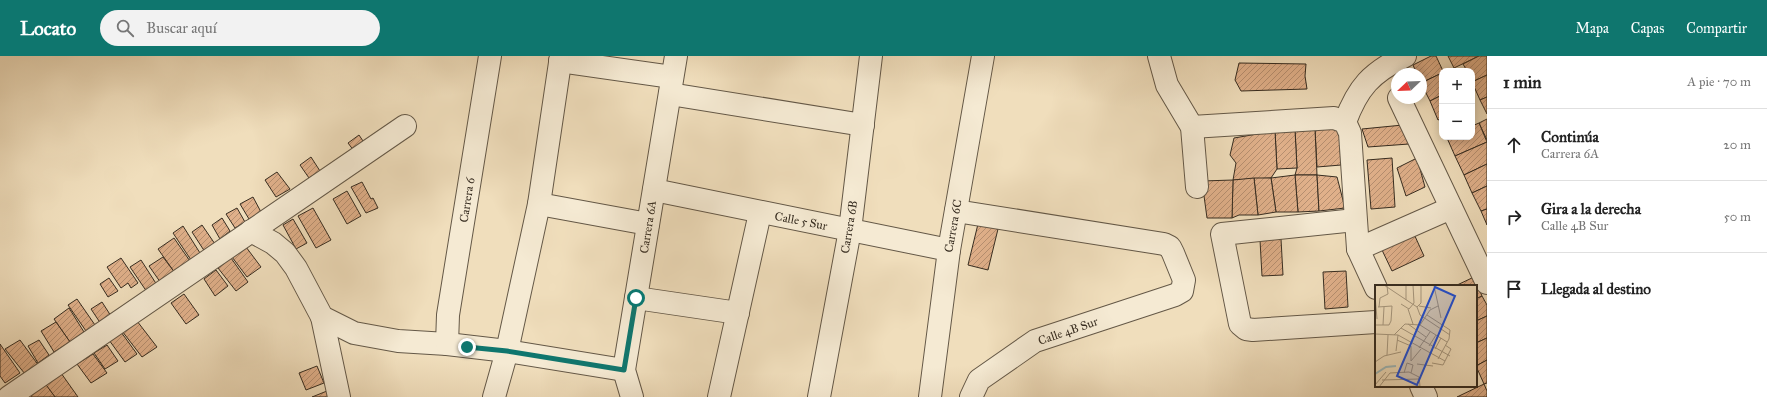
<!DOCTYPE html>
<html lang="es">
<meta charset="utf-8">
<style>
:root{--surface:#fff;--page:#f2f2f2;--text:#222;--muted:#767676;--line:#e0e0e0;--accent:#0f766e}
body{margin:0;font-family:"IM FELL Great Primer",serif;background:var(--page);color:var(--text)}
.controls{position:absolute;right:12px;top:12px;display:grid;overflow:hidden;border-radius:8px;box-shadow:0 2px 10px #0003}
.controls button{width:36px;height:36px;display:grid;place-items:center;padding:0;border:0;border-bottom:1px solid var(--line);background:var(--surface);color:var(--text);font:20px sans-serif}
.compass{position:absolute;left:1391px;top:12px;width:36px;height:36px;border-radius:50%;background:var(--surface);box-shadow:0 2px 10px #0003;rotate:247deg}
.stop{position:absolute;width:12px;height:12px;margin:-9px;border:3px solid #0f766e;border-radius:50%;background:#fff}
.stop.end{background:#0f766e;border-color:#fff;box-shadow:0 1px 4px #0008}
.list{margin:0;padding:0;list-style:none}
h2{display:flex;justify-content:space-between;align-items:center;height:52px;margin:0;padding:0 16px;font-size:17px}
h2 small{font-size:13px;font-weight:400;color:var(--muted)}
.list li{display:grid;grid-template-columns:26px 1fr auto;gap:12px;align-items:center;box-sizing:border-box;height:72px;padding:0 16px;border-top:1px solid var(--line)}
.list b{display:block;font-size:15px;white-space:nowrap}
.list p{margin:0;font-size:13px;white-space:nowrap;color:var(--muted)}
.list em{font-size:13px;font-style:normal;color:var(--muted)}
.icon{flex:none;width:22px;height:22px;fill:none;stroke:currentColor;stroke-width:2;stroke-linecap:round;stroke-linejoin:round}
.map{position:relative;flex:none;width:1487px;height:341px;overflow:hidden}
header{display:flex;align-items:center;gap:24px;box-sizing:border-box;height:56px;padding:0 20px;background:var(--accent);color:#fff}
header strong{font-size:19px}
nav{display:flex;gap:22px;margin-inline-start:auto;font-size:14px}
.search{width:280px;height:36px;background:var(--page);display:flex;align-items:center;gap:10px;box-sizing:border-box;padding:0 14px;border-radius:22px;color:var(--muted);font-size:15px}
main{display:flex}
aside{flex:1;background:var(--surface)}
.map>svg:first-child{display:block}
</style>
<header>
<strong>Locato</strong>
<div class="search"><svg class="icon" aria-label="search" viewBox="0 0 24 24"><circle cx="10" cy="10" r="6"/><path d="M15 15l6 6"/></svg>Buscar aquí</div>
<nav><a>Mapa</a><a>Capas</a><a>Compartir</a></nav>
</header>
<main>
<div class="map">
<svg width="1487" height="341" viewBox="0 0 1487 341">
<defs>
<pattern id="building-hatch" width="6" height="6" patternUnits="userSpaceOnUse"><rect width="6" height="6" fill="#e0b08a"/><path d="M-1 1l2-2M0 6l6-6M5 7l2-2" fill="none" stroke="#b68f70"/></pattern>
</defs>
<rect width="100%" height="100%" fill="#f0debc"/>
<filter id="stains"><feTurbulence type="fractalNoise" baseFrequency=".005" numOctaves="4"/><feColorMatrix values="0 0 0 0 .2 0 0 0 0 .09 0 0 0 0 .02 0 0 0 .5 -.17"/></filter>
<radialGradient id="worn" r=".72"><stop offset=".6" stop-color="#630" stop-opacity="0"/><stop offset="1" stop-color="#630" stop-opacity=".3"/></radialGradient>
<g fill="url(#building-hatch)" stroke="#362c20">
<polygon points="1431,0 1436,0 1443,15 1442,17 1421,27 1421,18 1417,18 1413,9"/>
<polygon points="1448,0 1479,0 1454,12"/>
<polygon points="1479,0 1487,0 1487,19 1472,26 1472,15 1467,15 1463,8"/>
<polygon points="1239,7 1306,8 1305,20 1307,33 1241,35 1235,24"/>
<polygon points="1442,17 1442,39 1430,45 1421,27"/>
<polygon points="1487,19 1487,41 1480,44 1472,26"/>
<polygon points="1442,39 1442,62 1438,64 1430,45"/>
<polygon points="1487,41 1487,58 1480,44"/>
<polygon points="1487,63 1487,84 1479,67"/>
<polygon points="1479,67 1487,86 1455,100 1447,82 1472,81 1472,70"/>
<polygon points="1403,69 1409,88 1368,91 1362,73"/>
<polygon points="1339,72 1341,109 1317,111 1315,73"/>
<polygon points="1315,73 1317,119 1295,119 1297,112 1295,74"/>
<polygon points="1295,74 1297,112 1277,113 1275,75"/>
<polygon points="1275,75 1277,113 1271,122 1233,124 1236,107 1230,99 1234,82"/>
<polygon points="359,79 365,88 354,95 348,87"/>
<polygon points="1487,86 1487,108 1464,119 1455,100"/>
<polygon points="311,101 320,115 309,122 300,109"/>
<polygon points="1392,102 1395,151 1371,153 1367,104"/>
<polygon points="1417,102 1425,131 1406,140 1397,112"/>
<polygon points="1487,108 1487,130 1472,137 1464,119"/>
<polygon points="277,116 290,133 276,141 265,124"/>
<polygon points="1295,119 1317,119 1319,155 1298,156"/>
<polygon points="1295,119 1298,156 1276,156 1271,122"/>
<polygon points="1317,119 1337,121 1345,152 1319,155"/>
<polygon points="1254,122 1271,122 1276,156 1258,159"/>
<polygon points="1254,122 1258,159 1239,159 1232,162 1233,124"/>
<polygon points="1233,124 1232,162 1207,162 1202,125"/>
<polygon points="362,126 371,143 373,142 378,152 366,157 351,131"/>
<polygon points="1487,130 1487,153 1481,155 1472,137"/>
<polygon points="347,135 361,160 347,168 333,143"/>
<polygon points="253,141 261,156 249,163 240,148"/>
<polygon points="237,152 245,166 235,172 226,158"/>
<polygon points="313,152 331,184 316,192 298,160"/>
<polygon points="1487,153 1487,169 1481,155"/>
<polygon points="222,162 230,175 220,183 212,169"/>
<polygon points="293,163 307,187 296,193 283,169"/>
<polygon points="978,168 998,173 988,214 968,209"/>
<polygon points="202,169 215,188 205,196 192,176"/>
<polygon points="183,170 200,197 191,204 173,177"/>
<polygon points="1414,178 1424,200 1392,215 1382,194"/>
<polygon points="174,182 192,208 175,217 158,193"/>
<polygon points="1281,183 1283,219 1262,220 1260,184"/>
<polygon points="246,191 261,211 247,221 232,201"/>
<polygon points="163,201 175,217 163,230 149,210"/>
<polygon points="121,202 138,227 131,232 128,227 121,232 107,211"/>
<polygon points="231,202 248,226 236,235 218,212"/>
<polygon points="141,204 157,229 147,236 130,211"/>
<polygon points="216,214 228,230 215,240 204,223"/>
<polygon points="1346,215 1348,251 1325,253 1323,216"/>
<polygon points="1474,221 1482,240 1476,243 1476,230 1455,230"/>
<polygon points="109,222 118,235 108,241 100,228"/>
<polygon points="184,238 199,259 186,268 171,247"/>
<polygon points="1482,240 1487,249 1487,260 1476,265 1476,243"/>
<polygon points="77,243 95,269 86,275 68,249"/>
<polygon points="102,246 111,260 101,268 91,253"/>
<polygon points="69,252 84,276 70,286 54,263"/>
<polygon points="1487,260 1487,282 1476,287 1476,265"/>
<polygon points="137,265 157,291 142,301 122,275"/>
<polygon points="56,266 70,286 54,296 41,275"/>
<polygon points="121,276 137,298 125,306 109,284"/>
<polygon points="1487,282 1487,304 1476,310 1476,287"/>
<polygon points="20,284 39,310 25,318 5,293"/>
<polygon points="39,284 49,299 38,307 28,290"/>
<polygon points="0,288 20,317 5,327 0,320"/>
<polygon points="107,289 118,305 105,313 94,297"/>
<polygon points="93,298 107,317 91,327 77,308"/>
<polygon points="1487,304 1487,327 1484,328 1476,310"/>
<polygon points="317,310 324,327 306,334 299,317"/>
<polygon points="61,317 78,341 55,341 45,328"/>
<polygon points="44,326 55,341 32,341 29,337"/>
<polygon points="1484,328 1487,335 1487,341 1457,341"/>
<polygon points="327,335 330,341 312,341"/>
</g>
<g fill="none" stroke-linecap="round" stroke-linejoin="round">
<g stroke="#645847" stroke-width="24">
<g id="minor">
<polyline points="1159,0 1167,29 1192,71 1197,131"/>
<polyline points="560,5 672,21"/>
<polyline points="670,38 863,69"/>
<polyline points="1399,42 1487,227"/>
<path d="M1345,66C1358,31 1371,17 1405,0"/>
<polyline points="1192,71 1334,62 1345,66 1350,77 1358,193 1376,232"/>
<polyline points="654,134 949,194"/>
<polyline points="539,148 648,168"/>
<polyline points="956,155 1164,188 1170,191 1173,197 1184,224 1182,235 1175,239 1035,285 979,324 971,341"/>
<polyline points="1355,164 1222,178 1240,268 1246,273 1253,274 1376,266"/>
<polyline points="251,175 273,187 285,197 296,212 322,261 354,277 398,285 447,288 507,295 624,314"/>
<polyline points="1358,193 1451,152"/>
<polyline points="636,242 738,257"/>
<polyline points="322,261 339,341"/>
<polyline points="447,288 448,259 490,0"/>
<polyline points="1421,330 1426,341"/>
<polyline points="9,341 405,70"/>
<polyline points="494,341 507,295 539,148 561,0"/>
<polyline points="632,341 624,314 676,0"/>
<polyline points="719,341 760,157"/>
<polyline points="819,341 850,174 871,0"/>
<polyline points="930,341 949,194 983,0"/>
</g>
</g>
<use href="#minor" stroke="#f5ead3" stroke-width="22"/>
</g>
<g fill="none" stroke-linecap="round" stroke-linejoin="round">
<polyline stroke="#0f766e" stroke-width="5" points="467,291 507,295 624,314 636,242"/>
</g>
<g text-anchor="middle" dominant-baseline="central" stroke-width="3" stroke-linejoin="round" paint-order="stroke">
<g font-size="12" fill="#362c20" stroke="#f5ead3">
<text transform="translate(467 144) rotate(-81)">Carrera 6</text>
<text transform="translate(801 165) rotate(11)">Calle 5 Sur</text>
<text transform="translate(953 170) rotate(-80)">Carrera 6C</text>
<text transform="translate(648 171) rotate(-81)">Carrera 6A</text>
<text transform="translate(849 171) rotate(-81)">Carrera 6B</text>
<text transform="translate(1068 275) rotate(-19)">Calle 4B Sur</text>
</g>
</g>
<g transform="translate(1375 229)">
<rect width="102" height="102" fill="#f0debc"/>
<path fill="none" stroke="#9eb9bb" stroke-width="2" d="M0,89L11,82L21,81"/>
<path fill="none" stroke="#a6977e" stroke-width="1" d="M9,0L42,22M31,0V15M59,1L66,33M0,10L2,34M26,19L34,24L39,18L38,0M44,21L56,23M4,22L5,13L13,9L12,1M42,22L45,30L75,50M42,22L46,18V0M33,24L38,39M52,30L75,45L74,54L63,74M33,39L51,52M0,40H14L16,36L17,21L3,22M8,40L9,22M45,40L55,25L63,21M26,43L75,71M0,49L23,50L70,76M19,50L30,39L45,40L72,57M22,55L36,61V76L46,64M54,61L61,50M44,63L55,47M60,64L66,53M21,66L23,50M12,70L13,50M0,77L9,71L26,67M57,78L68,80L76,64L70,60M42,79L58,81M29,88L32,78L38,80L36,88M7,95L44,94M0,100L11,87M4,102L15,88L34,87L44,92L45,101L14,102"/>
<path fill="#1d4ed8" fill-opacity="0.15" stroke="#1d4ed8" stroke-width="2" d="M60,2L80,11L42,100L22,91Z"/>
<rect width="102" height="102" fill="none" stroke="#362c20" stroke-width="2"/>
</g>
<rect width="100%" height="100%" filter="url(#stains)"/>
<rect width="100%" height="100%" fill="url(#worn)"/>
</svg>
<div class="controls">
<button>+</button>
<button>−</button>
</div>
<svg class="compass" viewBox="-18 -18 36 36"><path d="M0-13l5 13h-10z" fill="#e53935"/><path d="M0 13l5-13h-10z" fill="#767676"/></svg>
<div class="stop" style="left:636px;top:242px"></div>
<div class="stop end" style="left:467px;top:291px"></div>
</div>
<aside>
<h2>1 min<small>A pie · 70 m</small></h2>
<ul class="list">
<li><svg class="icon" aria-label="ahead" viewBox="0 0 24 24"><path d="M12 20V5M6 11l6-6 6 6"/></svg><div><b>Continúa</b><p>Carrera 6A</p></div><em>20 m</em></li>
<li><svg class="icon" aria-label="right" viewBox="0 0 24 24"><path d="M7 20v-9h11M14 6l5 5-5 5"/></svg><div><b>Gira a la derecha</b><p>Calle 4B Sur</p></div><em>50 m</em></li>
<li><svg class="icon" aria-label="arrive" viewBox="0 0 24 24"><path d="M6 21V4h12l-3 4 3 4H6"/></svg><div><b>Llegada al destino</b></div></li>
</ul>
</aside>
</main>
